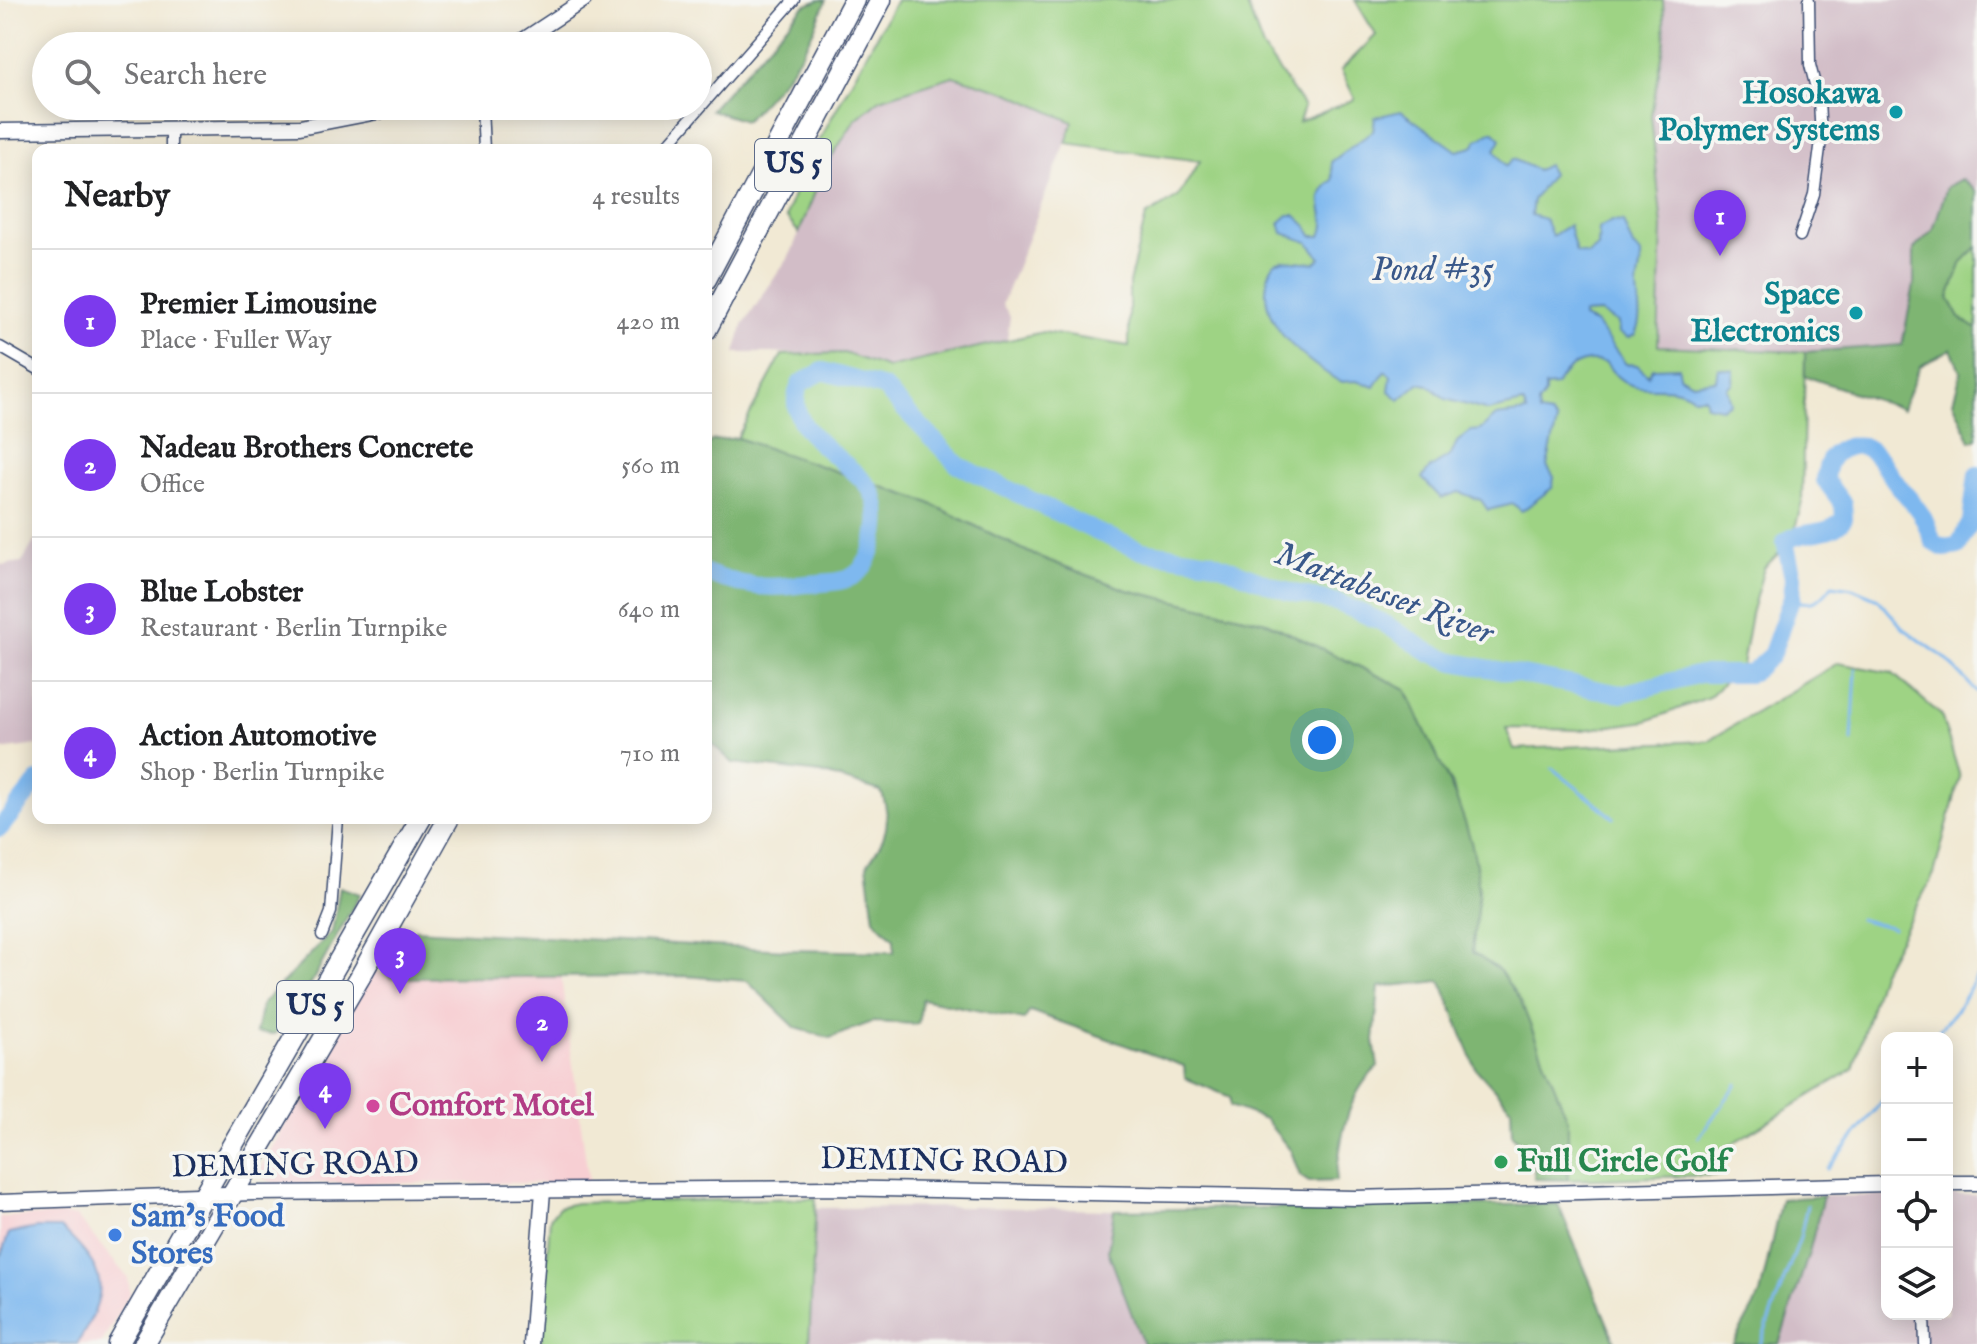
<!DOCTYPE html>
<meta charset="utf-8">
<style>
:root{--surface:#fff;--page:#f2f2f2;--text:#202124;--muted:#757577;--line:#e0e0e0;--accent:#7c3aed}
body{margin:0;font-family:"IM FELL English",serif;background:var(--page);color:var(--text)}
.controls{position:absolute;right:24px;bottom:24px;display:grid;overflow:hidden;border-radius:16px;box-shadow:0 4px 20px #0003}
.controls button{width:72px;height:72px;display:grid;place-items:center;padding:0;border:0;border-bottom:2px solid var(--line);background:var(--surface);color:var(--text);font:40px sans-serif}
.you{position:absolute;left:1322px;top:740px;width:28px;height:28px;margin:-20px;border:6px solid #fff;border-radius:50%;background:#1a73e8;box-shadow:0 0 0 12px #1a73e833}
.badge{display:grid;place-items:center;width:52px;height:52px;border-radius:50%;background:var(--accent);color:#fff;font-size:26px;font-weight:700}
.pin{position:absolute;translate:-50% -66px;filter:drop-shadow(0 2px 4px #0008)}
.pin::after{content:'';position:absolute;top:42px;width:28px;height:24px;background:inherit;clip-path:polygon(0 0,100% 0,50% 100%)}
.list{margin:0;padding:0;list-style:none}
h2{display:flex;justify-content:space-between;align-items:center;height:104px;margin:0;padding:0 32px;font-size:34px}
h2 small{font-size:26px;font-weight:400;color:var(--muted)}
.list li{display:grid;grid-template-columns:52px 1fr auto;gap:24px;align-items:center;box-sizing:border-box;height:144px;padding:0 32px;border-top:2px solid var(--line)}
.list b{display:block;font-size:30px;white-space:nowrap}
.list p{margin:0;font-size:26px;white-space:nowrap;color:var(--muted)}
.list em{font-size:26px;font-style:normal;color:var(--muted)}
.icon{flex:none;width:44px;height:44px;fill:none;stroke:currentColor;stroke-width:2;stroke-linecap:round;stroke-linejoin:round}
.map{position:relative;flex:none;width:1977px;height:1344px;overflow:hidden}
.search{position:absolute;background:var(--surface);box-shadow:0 4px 20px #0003;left:32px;top:32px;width:680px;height:88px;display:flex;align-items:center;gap:20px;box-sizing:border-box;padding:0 28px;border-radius:44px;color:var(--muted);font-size:30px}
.panel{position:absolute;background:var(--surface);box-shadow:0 4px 20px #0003;left:32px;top:144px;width:680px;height:680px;border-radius:16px}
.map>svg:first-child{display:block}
</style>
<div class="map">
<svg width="1977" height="1344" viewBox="0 0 1977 1344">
<rect width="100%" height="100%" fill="#f6f6f2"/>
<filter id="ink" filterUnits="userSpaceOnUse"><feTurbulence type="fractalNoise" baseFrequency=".0125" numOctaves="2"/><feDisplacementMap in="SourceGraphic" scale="16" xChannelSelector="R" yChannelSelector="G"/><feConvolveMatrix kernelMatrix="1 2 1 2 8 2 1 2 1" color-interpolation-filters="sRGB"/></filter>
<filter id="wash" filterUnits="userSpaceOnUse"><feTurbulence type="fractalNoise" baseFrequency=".006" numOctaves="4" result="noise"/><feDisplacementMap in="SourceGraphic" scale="32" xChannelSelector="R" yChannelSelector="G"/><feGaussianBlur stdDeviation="1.8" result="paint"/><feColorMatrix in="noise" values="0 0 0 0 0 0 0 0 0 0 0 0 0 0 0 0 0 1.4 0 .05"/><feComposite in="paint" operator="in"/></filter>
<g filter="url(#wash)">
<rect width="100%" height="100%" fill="#f1e9d4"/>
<g fill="#f7cfd3">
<polygon points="374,970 391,978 561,977 589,1183 274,1183 263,1178 261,1167"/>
<polygon points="64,1215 77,1217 128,1278 130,1293 101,1344 0,1344 0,1217"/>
</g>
<g fill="#d2bdc7">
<polygon points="1663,0 1977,0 1977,192 1962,180 1947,187 1933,230 1914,249 1914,285 1902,345 1805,352 1658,346 1651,115 1665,41"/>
<polygon points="953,76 1004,91 1074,122 1002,304 1010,316 1007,340 888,368 844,353 735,353 743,325 791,253 824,169 855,120 880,99"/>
<polygon points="35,540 38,540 38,745 0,750 0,565 22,562"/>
<polygon points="1947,1195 1977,1195 1977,1344 1779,1344 1809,1253 1823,1196 1887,1196 1887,1314 1947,1314"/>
<polygon points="976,1207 1114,1210 1108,1251 1143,1344 809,1344 816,1208"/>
</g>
<g fill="#9ed384" stroke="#5c8171" stroke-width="2">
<polygon points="896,0 1245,0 1263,48 1304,107 1299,122 1355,99 1341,70 1376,35 1355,0 1663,0 1665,41 1651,115 1662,228 1658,346 1805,352 1802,502 1792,540 1764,568 1751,614 1742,665 1709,697 1647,721 1582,730 1506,728 1514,749 1708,741 1838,663 1892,673 1941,715 1960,777 1934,874 1881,973 1853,1069 1725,1148 1721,1175 1568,1180 1570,1146 1500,971 1472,952 1479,889 1453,786 1433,753 1406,689 1266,622 1127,590 1034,555 927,502 737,438 782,355 844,353 888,368 1043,332 1129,346 1129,283 1146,216 1178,197 1200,161 1066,143 1073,122 1004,91 953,76 880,99 855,120 824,169 799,233 786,217 798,179"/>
<polygon points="1977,247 1977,329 1960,318 1949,298 1962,261"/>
<polygon points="816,1198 809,1344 541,1344 550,1218 559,1207 576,1203"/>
</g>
<g fill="#7eb572" stroke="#4c7268" stroke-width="2">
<path d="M819,0H826C805,57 787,78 745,121L710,110L804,6Z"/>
<polygon points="1962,179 1977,192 1977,247 1962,262 1949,298 1960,318 1977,329 1977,439 1970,441 1953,401 1961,373 1951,349 1920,366 1902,409 1805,376 1805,352 1902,345 1914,285 1914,249 1933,230 1947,187"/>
<path d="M737,438L927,502L1034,555L1127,590L1266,622L1406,689C1430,747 1479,826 1478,891C1478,911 1474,932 1472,952L1500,971L1521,1002L1568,1120V1180L1534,1179V1154L1512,1135L1511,1108L1476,1069L1441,981L1379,987L1374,1041L1378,1067C1346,1094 1340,1142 1336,1181L1309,1182L1300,1176L1291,1151L1265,1119L1230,1106V1097L1185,1078L1184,1066L1030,1011L1024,1020L922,999L918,1024L872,1022L830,1038L796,1028L747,981L685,976L391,978L384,973L415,930L788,950L894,952V939L874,919L867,865C886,839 893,822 881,791L821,773L733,763L706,738V448L711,441Z"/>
<polygon points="340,887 360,894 308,989 275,1034 256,1033 262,1004 332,932"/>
<polygon points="1823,1196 1809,1253 1779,1344 1733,1344 1760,1295 1781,1199"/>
<polygon points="1558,1204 1616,1344 1143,1344 1108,1251 1114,1210"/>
</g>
<g fill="#7eb8ef" stroke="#4c74a6" stroke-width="2">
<path d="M1401,111L1457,151L1473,147L1477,140L1493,131L1501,139L1495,150L1506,166L1513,159L1537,170L1547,165L1552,174L1533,200L1531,215L1545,219L1552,236L1569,225L1576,252L1588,255L1598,247L1599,228L1612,221L1623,222L1633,247L1641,254C1642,266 1637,277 1637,288C1638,307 1643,316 1635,335L1628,338L1619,333L1618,323L1600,313L1583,314V318L1595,323L1626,364L1637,365L1648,375L1653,368L1679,367V376L1692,383L1716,380L1718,368L1734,370L1733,383L1727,388L1731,403L1721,408L1706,405L1704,397H1693C1662,375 1634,406 1606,363C1584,357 1567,365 1556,386L1545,387V394L1538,404L1539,413L1551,415L1557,422L1547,466L1554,477L1552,488L1522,511L1513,504L1488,510L1481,500L1459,492L1441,498L1422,478L1429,469L1451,455L1457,442L1471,431L1480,430L1496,416L1527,412L1523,403L1488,411L1446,399L1428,385L1419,383L1400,400L1389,391L1391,376L1385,371L1375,387L1356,381L1340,382C1300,357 1245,316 1274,263L1284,260L1315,263L1321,258L1308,242L1283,233L1280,222L1288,215H1295L1307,226L1312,236H1321C1332,215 1307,201 1333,180L1331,162L1373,131L1375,117Z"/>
<path d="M38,1228H61C109,1273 110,1290 77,1344H0V1258L9,1233Z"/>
</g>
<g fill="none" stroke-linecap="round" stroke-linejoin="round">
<g stroke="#7eb8ef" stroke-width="3">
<path d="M1791,600C1811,606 1820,602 1832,585L1852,588L1878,599L1903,628L1946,659L1977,692"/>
<polyline points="1852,741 1856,669"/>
<polyline points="1552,768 1614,818"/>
<polyline points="1859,919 1893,928"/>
<polyline points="1932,1038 1956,1011 1977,976"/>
<polyline points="1699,1137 1737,1084"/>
<polyline points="1828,1169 1887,1095"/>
<polyline points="1760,1344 1800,1238 1807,1205"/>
</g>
<g stroke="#7eb8ef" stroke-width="18">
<path d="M706,573C736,585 764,590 796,585C835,580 862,589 874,543C878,527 880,510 873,494C857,461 775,431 801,383L823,371L884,388L958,465L1097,532L1142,551L1210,561L1286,591L1339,603L1382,622L1429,652L1455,662L1621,694L1700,674H1750L1771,656L1792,597L1793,577L1785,542C1802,528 1831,538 1844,518L1843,504L1825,480C1826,467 1829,455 1842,449C1873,435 1882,466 1898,485C1918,510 1922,510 1933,542L1944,548L1958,546L1971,522L1977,475"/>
<polyline points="0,828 38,781"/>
</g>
</g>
</g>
<g filter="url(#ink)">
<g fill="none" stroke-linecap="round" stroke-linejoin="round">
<g stroke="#3b4b70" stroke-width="13">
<g id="street">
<polyline points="482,106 484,150"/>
<polyline points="171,132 171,150"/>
<polyline points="663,150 794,0"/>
<polyline points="1800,236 1814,194 1821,140 1819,100 1810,65 1809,0"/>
<polyline points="0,347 38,369"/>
<polyline points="322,935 331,912 338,818"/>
<polyline points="1924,1314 1925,1344"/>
</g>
</g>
<g stroke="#3b4b70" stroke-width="17">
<g id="secondary">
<polyline points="514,46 584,0"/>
<polyline points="0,131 300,127 408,106"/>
<polyline points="1947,1183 1977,1183"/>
<polyline points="0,1202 253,1193 828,1188 1355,1198 1887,1184"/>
<polyline points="531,1344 543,1191"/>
</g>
</g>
<g stroke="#3b4b70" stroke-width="23">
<g id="highway">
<polyline points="706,279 854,0"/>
<polyline points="706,330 881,0"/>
<polyline points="118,1344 421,818"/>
<polyline points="144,1344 360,977 449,818"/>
</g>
</g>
<use href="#street" stroke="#fff" stroke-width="10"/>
<use href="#secondary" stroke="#fff" stroke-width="14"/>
<use href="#highway" stroke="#fff" stroke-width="20"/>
</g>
</g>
<g fill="#0f9aa8" stroke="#f6f6f2" stroke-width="3">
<circle cx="1896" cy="112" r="8"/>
<circle cx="1856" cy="313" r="8"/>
</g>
<circle fill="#d1479c" stroke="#f6f6f2" stroke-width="3" cx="373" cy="1106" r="8"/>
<circle fill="#2e9e5b" stroke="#f6f6f2" stroke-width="3" cx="1501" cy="1162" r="8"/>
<circle fill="#3f7fe0" stroke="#f6f6f2" stroke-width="3" cx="115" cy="1235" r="8"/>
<g text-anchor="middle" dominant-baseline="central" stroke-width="7" stroke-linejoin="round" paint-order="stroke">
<g fill="#f6f6f2" stroke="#5d6b8a" stroke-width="2">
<rect x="755" y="139" width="76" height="52" rx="6"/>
<rect x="277" y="981" width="76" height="52" rx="6"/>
</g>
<g font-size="30" font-weight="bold" fill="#1b2f5e">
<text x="793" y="165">US 5</text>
<text x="315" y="1007">US 5</text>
</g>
<g font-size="32" font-weight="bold" fill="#0d838f" stroke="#f6f6f2" text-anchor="end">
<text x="1880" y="94">Hosokawa<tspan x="1880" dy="37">Polymer Systems</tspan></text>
<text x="1840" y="295">Space<tspan x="1840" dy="37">Electronics</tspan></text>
</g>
<g font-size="32" font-weight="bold" fill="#b23c85" stroke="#f6f6f2" text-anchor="start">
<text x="389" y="1106">Comfort Motel</text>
</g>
<g font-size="32" fill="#1b2f5e" stroke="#f6f6f2">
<text transform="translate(944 1162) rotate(1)">DEMING ROAD</text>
<text transform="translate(295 1166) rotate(-1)">DEMING ROAD</text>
</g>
<g font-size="32" font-weight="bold" fill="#27864d" stroke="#f6f6f2" text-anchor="start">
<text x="1517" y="1162">Full Circle Golf</text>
</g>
<g font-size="32" font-weight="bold" fill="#366cbe" stroke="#f6f6f2" text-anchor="start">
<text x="131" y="1217">Sam's Food<tspan x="131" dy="37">Stores</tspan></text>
</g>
<g font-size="34" font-style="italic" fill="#39588a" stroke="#f6f6f2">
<text x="1433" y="270">Pond #35</text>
<text transform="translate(1384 594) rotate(21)">Mattabesset River</text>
</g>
</g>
</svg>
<div class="controls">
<button>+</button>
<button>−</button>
<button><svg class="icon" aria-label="locate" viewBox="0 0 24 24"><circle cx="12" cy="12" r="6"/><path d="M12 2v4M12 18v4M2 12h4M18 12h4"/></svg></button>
<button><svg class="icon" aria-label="layers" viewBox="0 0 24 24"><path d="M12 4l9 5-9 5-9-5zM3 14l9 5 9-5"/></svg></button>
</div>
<div class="you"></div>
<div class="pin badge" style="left:1720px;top:256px">1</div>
<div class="pin badge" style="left:542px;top:1062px">2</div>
<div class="pin badge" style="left:400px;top:994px">3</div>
<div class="pin badge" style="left:325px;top:1129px">4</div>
<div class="search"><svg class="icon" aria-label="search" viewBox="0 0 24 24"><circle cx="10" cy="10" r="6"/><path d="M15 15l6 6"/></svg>Search here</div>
<section class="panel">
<h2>Nearby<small>4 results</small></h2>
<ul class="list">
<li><span class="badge">1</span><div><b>Premier Limousine</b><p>Place · Fuller Way</p></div><em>420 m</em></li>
<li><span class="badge">2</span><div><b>Nadeau Brothers Concrete</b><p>Office</p></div><em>560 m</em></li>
<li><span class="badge">3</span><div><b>Blue Lobster</b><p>Restaurant · Berlin Turnpike</p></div><em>640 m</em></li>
<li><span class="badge">4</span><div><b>Action Automotive</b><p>Shop · Berlin Turnpike</p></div><em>710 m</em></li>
</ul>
</section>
</div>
